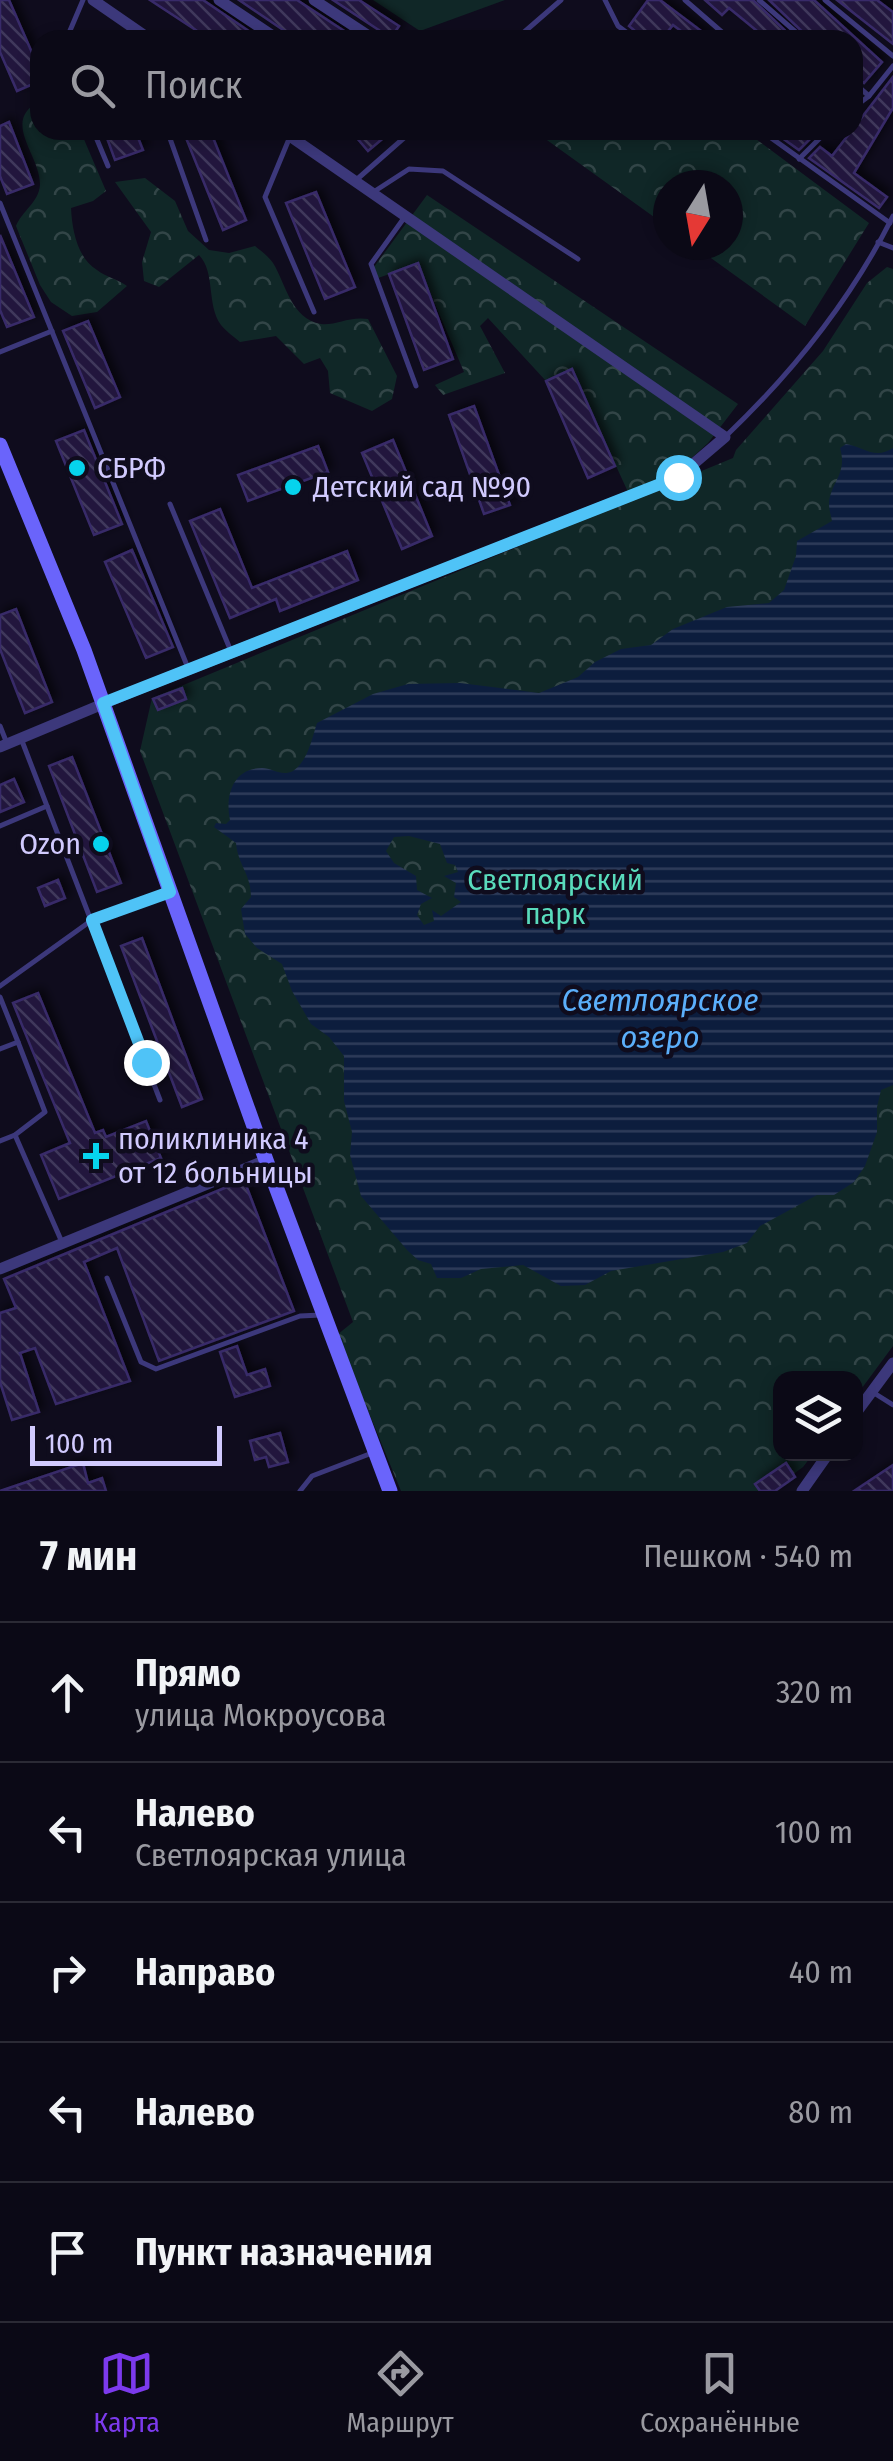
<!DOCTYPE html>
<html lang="ru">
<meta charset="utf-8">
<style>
:root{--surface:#0b0916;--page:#191723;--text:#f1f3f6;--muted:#9a9aa1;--line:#2b2a35;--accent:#7c3aed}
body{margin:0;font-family:"Fira Sans Condensed",sans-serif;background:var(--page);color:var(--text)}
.controls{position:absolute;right:30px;bottom:30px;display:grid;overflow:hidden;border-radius:20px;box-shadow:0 5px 15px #0003}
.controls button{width:90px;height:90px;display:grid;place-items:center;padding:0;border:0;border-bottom:2px solid var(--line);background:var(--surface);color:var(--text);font:50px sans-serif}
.compass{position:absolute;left:653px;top:170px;width:90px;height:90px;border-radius:50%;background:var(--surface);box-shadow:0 5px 15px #0003;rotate:191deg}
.scale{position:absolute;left:30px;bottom:25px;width:192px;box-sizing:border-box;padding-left:10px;border:5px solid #d1cafe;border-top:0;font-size:28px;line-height:35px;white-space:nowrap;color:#d1cafe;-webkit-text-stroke:8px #0f0c1d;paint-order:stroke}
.stop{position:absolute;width:30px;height:30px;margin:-22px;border:8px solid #4fc3f7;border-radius:50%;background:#fff}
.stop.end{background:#4fc3f7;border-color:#fff;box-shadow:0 2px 10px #0008}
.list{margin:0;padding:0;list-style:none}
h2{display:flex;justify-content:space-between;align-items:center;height:130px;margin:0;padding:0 40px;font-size:42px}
h2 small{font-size:32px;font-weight:400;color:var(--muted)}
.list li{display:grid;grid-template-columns:65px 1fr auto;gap:30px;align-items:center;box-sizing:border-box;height:140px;padding:0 40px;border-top:2px solid var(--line)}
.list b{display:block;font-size:38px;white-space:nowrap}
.list p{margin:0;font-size:32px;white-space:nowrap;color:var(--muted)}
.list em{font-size:32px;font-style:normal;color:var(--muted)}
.icon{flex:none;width:55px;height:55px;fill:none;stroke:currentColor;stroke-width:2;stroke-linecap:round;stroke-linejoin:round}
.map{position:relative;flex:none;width:893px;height:1491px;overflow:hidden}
.search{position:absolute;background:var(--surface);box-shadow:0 5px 15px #0003;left:30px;right:30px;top:30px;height:110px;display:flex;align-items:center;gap:25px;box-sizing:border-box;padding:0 35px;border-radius:30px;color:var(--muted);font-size:38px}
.sheet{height:830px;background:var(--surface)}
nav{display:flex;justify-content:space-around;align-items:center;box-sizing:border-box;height:140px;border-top:2px solid var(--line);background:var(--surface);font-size:28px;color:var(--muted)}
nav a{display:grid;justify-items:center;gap:5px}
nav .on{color:var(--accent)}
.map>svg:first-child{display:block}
</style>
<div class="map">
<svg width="893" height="1491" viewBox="0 0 893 1491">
<defs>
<pattern id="forest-crowns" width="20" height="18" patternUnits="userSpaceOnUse" patternTransform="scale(2.5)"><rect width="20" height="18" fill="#102727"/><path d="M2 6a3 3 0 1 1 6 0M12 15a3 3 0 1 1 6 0" fill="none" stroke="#324547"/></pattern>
<pattern id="water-rules" width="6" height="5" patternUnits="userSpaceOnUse" patternTransform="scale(2.5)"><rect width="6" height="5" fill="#0c1d3d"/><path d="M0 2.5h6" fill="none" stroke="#2e3c5a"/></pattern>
<pattern id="building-back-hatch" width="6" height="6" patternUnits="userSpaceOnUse" patternTransform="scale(2.5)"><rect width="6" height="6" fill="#21193e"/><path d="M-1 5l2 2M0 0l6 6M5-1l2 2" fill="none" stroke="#40395b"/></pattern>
<filter id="shadow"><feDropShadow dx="4.5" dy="-4.5" stdDeviation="5" flood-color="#0009"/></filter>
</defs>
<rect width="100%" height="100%" fill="#0f0c1d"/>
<polygon fill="#102727" points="373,0 505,0 420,31"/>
<g fill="url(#forest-crowns)">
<path d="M40,101V130H80L106,191L93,201L71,208C72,229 77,258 97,270C106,277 117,279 127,286L97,312L72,316L51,302L40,285L16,226C22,211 39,202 40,185C41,155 0,121 40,101Z"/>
<polygon points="533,130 744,130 869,223 805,326 693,245 728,245 728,185 668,185 668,227"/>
<path d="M145,178L175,201L188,231L209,250L229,253L255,246C261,251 268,256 273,263C286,284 291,319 321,324C335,326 349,316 368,319L397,376L392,399L372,411L330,393L328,371L320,358L304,364L276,336L240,342C234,337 226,331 221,325C206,304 216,273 199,255L159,287L144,281L142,262L151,232L115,182Z"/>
<polygon points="427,195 738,404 708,443 675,473 628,492 572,370 546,381 488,318 480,326 505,373 443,395 435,385 464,372 418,264 378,278 374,267"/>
<polygon points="887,267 893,269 893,1346 856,1396 856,1378 780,1378 780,1454 813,1454 803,1467 770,1491 401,1491 337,1335 353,1322 140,751 152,698 733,458 736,450 823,351 867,283"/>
</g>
<path fill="url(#water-rules)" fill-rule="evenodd" d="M846,444C864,447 875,460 893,448V1085L881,1090L877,1107V1132L865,1166L854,1182L834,1195H817L760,1226L747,1243L723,1252L611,1271L585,1285L561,1286L523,1265L481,1269L461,1278H437L431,1264L418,1260L408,1251L361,1196L350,1155L352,1132L344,1101V1056L329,1037L311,1024L292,991L282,964L257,948L245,934L241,909L251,897C251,874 238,865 236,843L214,827L216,823L226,824L230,820C225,797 232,768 262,768C272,768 282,777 293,771C308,761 312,738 317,723L373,694L408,684L460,683L539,693L578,677L595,662L621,649L651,645L673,629L727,607L769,603L784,590L796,556L797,541L832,521C831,515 829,510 829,504C830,483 848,474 840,448ZM409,836L440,844L447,863L455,865L458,872L444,876L456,883L454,897L461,902L441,916L432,910L434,921L424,925L417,915L421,904L432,898L417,890L416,876L394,863L386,851L394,837Z"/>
<g fill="url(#building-back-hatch)" stroke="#392c69" stroke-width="2.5" filter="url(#shadow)">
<polygon points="0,0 9,0 40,71 40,81 17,91 0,52"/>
<polygon points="150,0 203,0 262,40 211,40"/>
<polygon points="239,0 297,0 358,40 298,40"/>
<polygon points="333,0 359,0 399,26 391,38"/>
<polygon points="648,0 660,0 713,40 693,40 673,25 661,40 646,40 629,26"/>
<polygon points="705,0 753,0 795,40 768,40 729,8 722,15"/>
<polygon points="769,0 814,0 882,62 864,83 853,75 853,40 811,40"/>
<polygon points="837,0 877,0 893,12 893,44"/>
<polygon points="893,77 893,108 854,173 887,197 879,208 809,158 820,147 832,156"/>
<polygon points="9,122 33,184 7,194 0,176 0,126"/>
<polygon points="104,130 135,130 143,150 115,160"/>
<polygon points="191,130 210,130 246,220 223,230 184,133"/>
<polygon points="350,130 393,130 368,151"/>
<polygon points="771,130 796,130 809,140 799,150"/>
<polygon points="316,192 355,287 325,299 286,203"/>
<polygon points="0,235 34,317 7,327 0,310"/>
<polygon points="418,263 453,359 424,370 389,274"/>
<polygon points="88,321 120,397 95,408 63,331"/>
<polygon points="572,369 615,466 588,478 546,381"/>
<polygon points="474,406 510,505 484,514 449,415"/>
<polygon points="84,430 122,524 94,535 56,441"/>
<polygon points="393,440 432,536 402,549 362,453"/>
<polygon points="318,446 328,472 248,501 238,475"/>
<polygon points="220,509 252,588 347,551 358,580 280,611 276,599 230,618 190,521"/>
<polygon points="132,550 173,647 146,658 105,562"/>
<polygon points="16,609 52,702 25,713 0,649 0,615"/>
<polygon points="182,688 186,699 158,710 153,699"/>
<polygon points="72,757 121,883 97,892 49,766"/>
<polygon points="14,779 24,802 0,812 0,785"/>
<polygon points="58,880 65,898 45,906 38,888"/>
<polygon points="142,938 202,1099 182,1107 121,946"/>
<polygon points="38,993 95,1133 103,1130 106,1137 146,1121 161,1158 59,1199 41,1155 70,1143 13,1003"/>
<polygon points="244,1180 294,1311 159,1361 117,1248 84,1262 130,1381 56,1404 35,1348 20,1353 39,1412 12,1420 0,1382 0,1313 16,1308 4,1279"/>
<polygon points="237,1346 247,1375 265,1369 270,1386 235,1397 220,1352"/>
<polygon points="280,1433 288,1462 269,1467 266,1457 255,1460 250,1441"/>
<polygon points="83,1463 88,1483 102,1478 106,1491 0,1491"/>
<polygon points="786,1463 795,1477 775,1491 760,1491 755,1484"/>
<polygon points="893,1465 893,1491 854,1491"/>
</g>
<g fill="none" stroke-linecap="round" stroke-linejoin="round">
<g stroke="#3c387b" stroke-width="5">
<polyline points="605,0 618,26 637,40"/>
<polyline points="685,0 731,40"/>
<polyline points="759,0 805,40"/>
<polyline points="825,0 893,56"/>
<polyline points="66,40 83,0"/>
<polyline points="515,40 561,0"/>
<polyline points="853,82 869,96 853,108"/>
<polyline points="869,96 893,66"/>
<polyline points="93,130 108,166"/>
<polyline points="167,130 206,240"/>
<polyline points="760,130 890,223"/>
<polyline points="289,139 265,197 314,312"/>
<polyline points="799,159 828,130"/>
<polyline points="355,181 413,130"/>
<polyline points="375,191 409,169 443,171 578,259"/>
<polyline points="0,203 188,668"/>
<polyline points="404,218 371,264 416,386"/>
<polyline points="878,242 893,248"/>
<polyline points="0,352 52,331"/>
<path d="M726,436C792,373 852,298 893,216"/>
<polyline points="170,504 230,649"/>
<polyline points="0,726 6,741"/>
<polyline points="22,741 160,1100"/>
<polyline points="0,826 47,806"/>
<polyline points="0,986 92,920 166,893"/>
<polyline points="0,997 18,1042"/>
<polyline points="0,1049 18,1042 45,1112 15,1135 0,1141"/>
<polyline points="15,1135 61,1240"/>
<polyline points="107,1278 141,1362 156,1369 300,1316 321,1315"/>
<polyline points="874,1393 893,1405"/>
<polyline points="300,1491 312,1476 372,1453"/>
</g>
<g stroke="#3c387b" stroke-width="11">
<polyline points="93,0 151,40"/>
<polyline points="219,0 279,40"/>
<polyline points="314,0 375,40"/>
<polyline points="0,747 134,691 678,477 725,437 281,130"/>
<polyline points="0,1269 266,1160"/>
<polyline points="856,1413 893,1363"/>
<polyline points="802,1491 828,1454"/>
</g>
<polyline stroke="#6a64fb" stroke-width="15" points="0,445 84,650 266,1160 390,1491"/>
</g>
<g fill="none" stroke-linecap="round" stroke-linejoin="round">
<polyline stroke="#4fc3f7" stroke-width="12" points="146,1062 92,920 170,892 103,703 678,477"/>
</g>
<g fill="#06d3ed" stroke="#0f0c1d" stroke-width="4">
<circle cx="77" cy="468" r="10"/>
<circle cx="293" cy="487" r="10"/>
<circle cx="101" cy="844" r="10"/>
<path d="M91 1141h10v10h10v10h-10v10h-10v-10h-10v-10h10z"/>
</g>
<g text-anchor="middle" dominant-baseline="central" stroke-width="9" stroke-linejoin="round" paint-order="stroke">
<g font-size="30" fill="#d1cafe" stroke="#0f0c1d" text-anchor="start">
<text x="97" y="468">СБРФ</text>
<text x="313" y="487">Детский сад №90</text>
<text x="81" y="844" text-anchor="end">Ozon</text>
<text x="118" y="1139">поликлиника 4<tspan x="118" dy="34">от 12 больницы</tspan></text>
</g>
<g font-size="30" fill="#59dbbc" stroke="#0f0c1d">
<text x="555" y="880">Светлоярский<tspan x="555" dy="34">парк</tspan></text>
</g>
<g font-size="32" font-style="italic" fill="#5baffb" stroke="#0f0c1d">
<text x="660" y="1000">Светлоярское<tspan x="660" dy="37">озеро</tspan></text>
</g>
</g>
</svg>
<div class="controls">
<button><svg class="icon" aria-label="layers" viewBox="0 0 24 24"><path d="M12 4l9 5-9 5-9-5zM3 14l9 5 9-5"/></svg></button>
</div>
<svg class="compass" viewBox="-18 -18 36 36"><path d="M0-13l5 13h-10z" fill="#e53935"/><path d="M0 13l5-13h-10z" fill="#9a9aa1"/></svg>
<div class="scale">100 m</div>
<div class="stop" style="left:678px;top:477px"></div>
<div class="stop end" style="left:146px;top:1062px"></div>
<div class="search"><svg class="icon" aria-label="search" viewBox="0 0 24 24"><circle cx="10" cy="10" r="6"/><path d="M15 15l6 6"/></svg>Поиск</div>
</div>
<section class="sheet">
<h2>7 мин<small>Пешком · 540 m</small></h2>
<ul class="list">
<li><svg class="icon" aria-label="ahead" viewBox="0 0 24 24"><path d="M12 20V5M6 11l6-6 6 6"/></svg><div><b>Прямо</b><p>улица Мокроусова</p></div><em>320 m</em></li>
<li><svg class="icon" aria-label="left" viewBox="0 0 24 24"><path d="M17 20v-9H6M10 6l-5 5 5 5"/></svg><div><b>Налево</b><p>Светлоярская улица</p></div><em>100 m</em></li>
<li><svg class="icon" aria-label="right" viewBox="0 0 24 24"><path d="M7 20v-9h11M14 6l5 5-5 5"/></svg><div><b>Направо</b></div><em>40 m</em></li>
<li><svg class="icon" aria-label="left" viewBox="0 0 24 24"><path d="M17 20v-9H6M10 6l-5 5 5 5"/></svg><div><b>Налево</b></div><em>80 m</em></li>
<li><svg class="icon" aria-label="arrive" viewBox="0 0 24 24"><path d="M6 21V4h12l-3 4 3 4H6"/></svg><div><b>Пункт назначения</b></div></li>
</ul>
</section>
<nav>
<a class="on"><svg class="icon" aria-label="map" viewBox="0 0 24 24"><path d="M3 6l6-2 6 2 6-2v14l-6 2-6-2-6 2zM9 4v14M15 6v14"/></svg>Карта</a>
<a><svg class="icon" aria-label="directions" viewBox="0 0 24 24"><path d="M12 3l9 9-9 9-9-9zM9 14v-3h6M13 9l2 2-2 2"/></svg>Маршрут</a>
<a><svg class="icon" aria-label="saved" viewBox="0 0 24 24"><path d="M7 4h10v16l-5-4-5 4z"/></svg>Сохранённые</a>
</nav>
